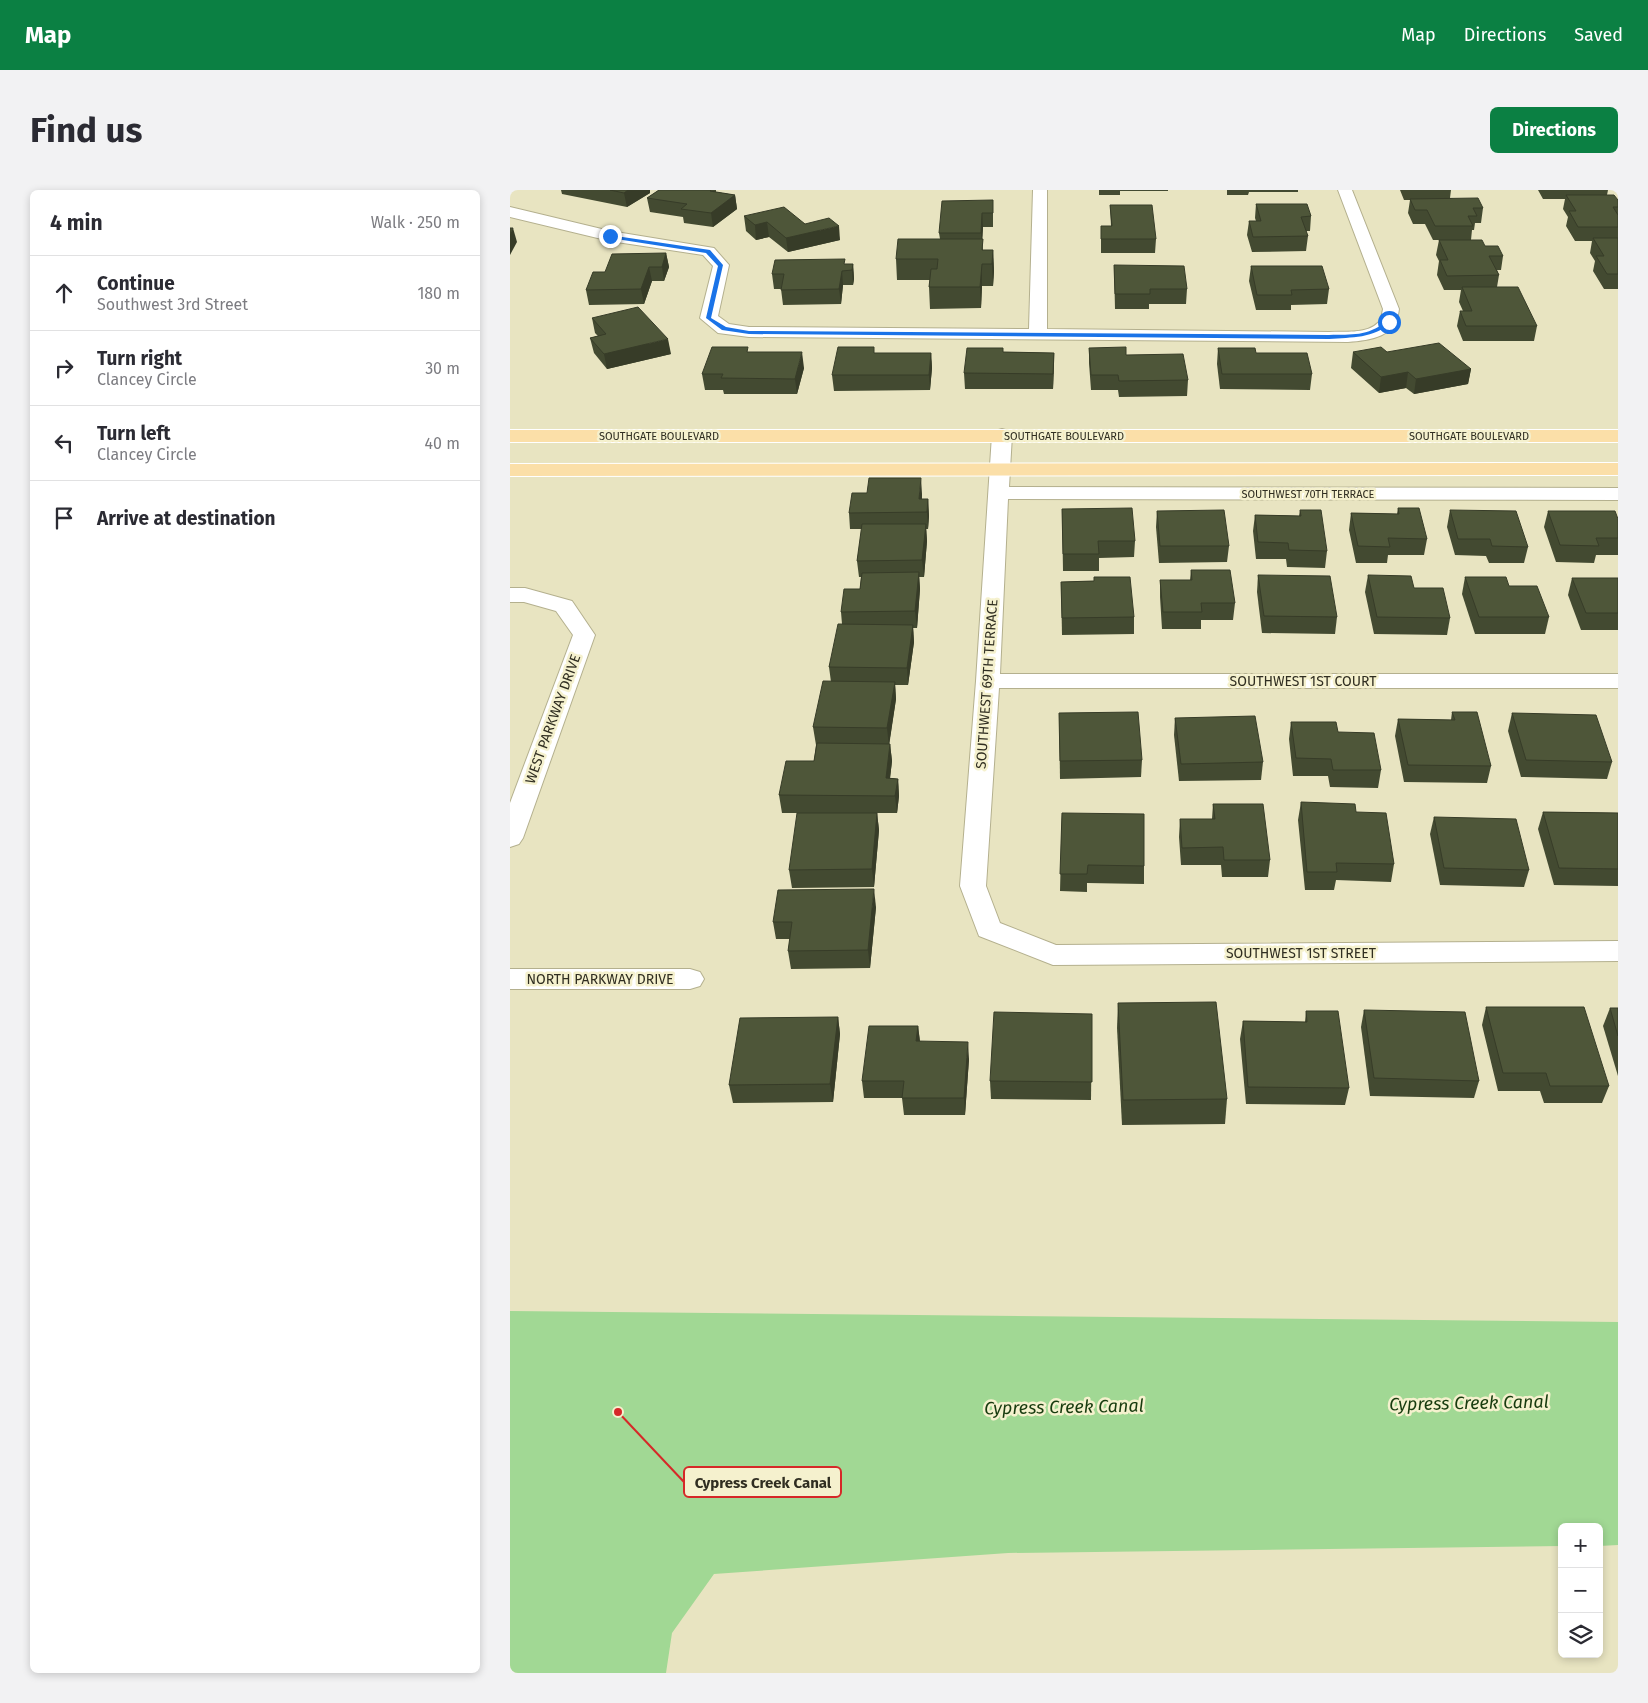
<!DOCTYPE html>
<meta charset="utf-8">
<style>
:root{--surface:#fff;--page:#f2f2f3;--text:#2b2b33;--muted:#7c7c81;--line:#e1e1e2;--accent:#0b8043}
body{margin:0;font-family:"Fira Sans",sans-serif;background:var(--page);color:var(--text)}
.controls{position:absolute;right:15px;bottom:15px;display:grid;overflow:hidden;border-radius:8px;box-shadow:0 2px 8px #0003}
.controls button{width:45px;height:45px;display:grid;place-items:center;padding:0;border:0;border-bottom:1px solid var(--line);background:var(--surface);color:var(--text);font:25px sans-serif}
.stop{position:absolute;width:15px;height:15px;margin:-11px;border:4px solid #1a73e8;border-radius:50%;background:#fff}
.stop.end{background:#1a73e8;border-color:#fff;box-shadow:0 1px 5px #0008}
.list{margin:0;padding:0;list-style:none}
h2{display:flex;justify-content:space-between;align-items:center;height:65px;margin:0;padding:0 20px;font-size:21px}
h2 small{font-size:16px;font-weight:400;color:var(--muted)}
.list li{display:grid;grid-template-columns:32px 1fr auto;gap:15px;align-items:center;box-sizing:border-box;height:75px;padding:0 20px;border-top:1px solid var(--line)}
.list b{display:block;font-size:19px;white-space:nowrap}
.list p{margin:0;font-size:16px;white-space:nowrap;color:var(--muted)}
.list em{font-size:16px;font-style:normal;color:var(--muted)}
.icon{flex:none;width:28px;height:28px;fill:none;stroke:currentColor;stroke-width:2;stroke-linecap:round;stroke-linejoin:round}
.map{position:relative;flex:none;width:1108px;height:1483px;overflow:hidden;border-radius:8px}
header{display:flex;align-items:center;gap:30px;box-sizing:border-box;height:70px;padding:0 25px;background:var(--accent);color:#fff}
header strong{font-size:24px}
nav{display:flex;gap:28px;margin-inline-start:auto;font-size:18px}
.intro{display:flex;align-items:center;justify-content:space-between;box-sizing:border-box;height:120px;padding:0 30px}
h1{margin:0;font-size:35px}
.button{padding:12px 22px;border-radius:8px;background:var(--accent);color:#fff;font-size:18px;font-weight:700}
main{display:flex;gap:30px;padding:0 30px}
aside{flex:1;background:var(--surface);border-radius:8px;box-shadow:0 2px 8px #0003}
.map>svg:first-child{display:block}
</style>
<header>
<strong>Map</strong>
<nav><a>Map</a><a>Directions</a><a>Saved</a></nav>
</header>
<div class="intro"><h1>Find us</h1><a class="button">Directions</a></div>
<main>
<aside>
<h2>4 min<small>Walk · 250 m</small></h2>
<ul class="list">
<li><svg class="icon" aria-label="ahead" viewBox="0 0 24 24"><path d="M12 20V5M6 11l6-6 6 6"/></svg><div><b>Continue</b><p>Southwest 3rd Street</p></div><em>180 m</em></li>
<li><svg class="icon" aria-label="right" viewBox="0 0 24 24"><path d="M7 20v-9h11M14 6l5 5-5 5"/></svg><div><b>Turn right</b><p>Clancey Circle</p></div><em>30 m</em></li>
<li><svg class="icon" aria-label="left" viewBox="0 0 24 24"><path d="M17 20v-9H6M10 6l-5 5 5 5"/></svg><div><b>Turn left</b><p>Clancey Circle</p></div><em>40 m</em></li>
<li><svg class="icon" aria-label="arrive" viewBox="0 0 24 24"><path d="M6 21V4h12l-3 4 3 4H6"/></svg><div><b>Arrive at destination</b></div></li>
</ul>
</aside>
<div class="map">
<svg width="1108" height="1483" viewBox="0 0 1108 1483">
<rect width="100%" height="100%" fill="#e8e4c1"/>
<polygon fill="#a1d894" points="0,1121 1108,1132 1108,1355 1089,1356 1089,1337 1052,1337 1052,1356 498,1363 204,1384 162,1443 156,1483 0,1483"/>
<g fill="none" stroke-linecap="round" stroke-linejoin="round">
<g stroke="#b4b08e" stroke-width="2">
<g id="minor">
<path d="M523,0H537V139L819,142C835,141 861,145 871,129L873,119L828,0H842L889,119C886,147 862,150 838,152L239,147L208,143L190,128L203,76L193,65L100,51L0,27V17L100,41L204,58L219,75L208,126L219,134L239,137L519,139Z"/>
<polygon points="492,239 499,241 502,245 499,297 1108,298 1108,310 498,309 490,484 1108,484 1108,498 489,498 476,696 490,733 546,755 1108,751 1108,771 543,775 469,746 450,696 466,491 482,245 485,241"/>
<polygon points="0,398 15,398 62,411 85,445 13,648 9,654 0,657 0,613 63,445 46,421 14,412 0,412"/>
<polygon points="0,779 180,779 190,782 194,789 190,796 180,799 0,799"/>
</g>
</g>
<g stroke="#fff" stroke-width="2">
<g id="major">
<rect x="0" y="240" width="1108" height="12"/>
<polygon points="1108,273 1108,285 0,286 0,274"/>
</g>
</g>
<use href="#minor" fill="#fff" fill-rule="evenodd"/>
<use href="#major" fill="#fbdfa8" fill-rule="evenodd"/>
</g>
<g fill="#434a31">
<polygon points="51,0 140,0 140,3 117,17 52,4"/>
<polygon points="149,0 206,0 206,2 225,5 227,19 203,37 174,33 173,27 140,22 137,8"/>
<polygon points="589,0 658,0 658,1 610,1 610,5 589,5"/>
<polygon points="717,0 788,0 788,2 739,2 738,5 717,5"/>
<polygon points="890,0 941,0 940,8 973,18 971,33 965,33 964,40 962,40 961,50 975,56 993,66 991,80 987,80 989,85 987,97 1027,136 1024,151 953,151 947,136 950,121 953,121 949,112 951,100 934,100 927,85 929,71 926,65 929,50 945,50 923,50 915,34 903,34 898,23 900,10 894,10"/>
<polygon points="1028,0 1098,0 1097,5 1108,10 1108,99 1094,99 1083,81 1085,71 1080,63 1082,51 1065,51 1056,36 1058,27 1053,19 1055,9 1033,9"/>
<polygon points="483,10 483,37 473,37 472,49 473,60 483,60 484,81 483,96 472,96 471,118 420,119 419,97 420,90 387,90 386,69 430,49 429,43"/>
<polygon points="746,14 801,26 800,41 796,41 798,46 796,61 742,62 737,45 739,31 746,31 745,28"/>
<polygon points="600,15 646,49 645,63 591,63 591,36 601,36"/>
<polygon points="234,26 295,34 330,50 278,62 259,47 246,50 236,41"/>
<polygon points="156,63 159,77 154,91 142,91 134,114 79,115 76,100 95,82"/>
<polygon points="335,74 343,74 344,89 343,95 333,95 331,114 273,115 271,99 264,99 262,84"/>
<polygon points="604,75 677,99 676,114 639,114 639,119 605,119"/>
<polygon points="741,76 819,99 817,114 781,115 781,120 746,120 739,91"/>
<polygon points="82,128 161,164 97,179 84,163 80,148 88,146 85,143"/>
<polygon points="579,158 616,165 678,190 677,206 609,207 608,200 581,200 579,173"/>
<polygon points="708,158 802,184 800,200 710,199 707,174"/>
<polygon points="239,162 294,178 287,204 214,204 213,200 195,200 192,184"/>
<polygon points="493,162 544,163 543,199 455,199 454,183"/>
<polygon points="843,162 877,162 961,179 958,194 904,204 896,198 869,203 841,178"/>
<polygon points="365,163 421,163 422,178 420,200 324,201 322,185"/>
<polygon points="412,304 412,309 418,309 419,326 418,339 416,339 417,351 414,387 409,387 410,399 407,438 403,438 404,452 398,495 385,495 386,509 379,554 380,554 382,571 380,588 388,589 389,606 387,623 367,623 369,640 364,697 282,698 279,680 345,623 272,623 269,605 304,571 306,555 303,537 321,492 319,477 332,434 331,422 350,399 351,387 349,387 347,371 352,339 340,339 339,323"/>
<polygon points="888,318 917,349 914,365 878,365 877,373 846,373 839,340 841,323 887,324"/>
<polygon points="552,319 625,351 624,367 589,368 589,381 553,381"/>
<polygon points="790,320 817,361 815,378 777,377 776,369 746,369 743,341 745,325 789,326"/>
<polygon points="940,320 1018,357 1014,373 979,373 976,366 945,365 937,337"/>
<polygon points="647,321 719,356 717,372 649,373 646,337"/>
<polygon points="1038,321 1108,329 1108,365 1086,365 1084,373 1046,372 1034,337"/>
<polygon points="681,380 725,413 723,430 691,430 691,439 652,439 650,407 650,390 680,390"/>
<polygon points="748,385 827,427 825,444 752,443 747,402"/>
<polygon points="858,385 904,398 940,428 937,445 864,444 855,402"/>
<polygon points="955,387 999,396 1039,427 1035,444 965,444 952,404"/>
<polygon points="1062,388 1108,388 1108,440 1071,440 1058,405"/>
<polygon points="584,391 624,427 624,444 552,445 551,392"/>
<polygon points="942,522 981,576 977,593 894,592 885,546 888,529 941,530"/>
<polygon points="549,523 632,570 631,587 550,589"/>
<polygon points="1002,523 1102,572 1097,589 1011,587 998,541"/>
<polygon points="665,528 753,572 751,590 669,591 664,545"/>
<polygon points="781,532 828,542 871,580 868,598 820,597 818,586 783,586 779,549"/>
<polygon points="791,612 846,622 884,674 881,692 826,690 824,700 795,700 788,630"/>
<polygon points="703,614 760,670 758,687 712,687 711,675 671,675 669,647 670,629 702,629"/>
<polygon points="1033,622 1108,623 1108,696 1044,695 1028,639"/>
<polygon points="552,623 634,676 634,694 577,693 577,702 550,701"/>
<polygon points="924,627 1019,680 1014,697 930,695 920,644"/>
<polygon points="366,717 360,778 281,779 278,761 280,749 266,749 263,732"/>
<polygon points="608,813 717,909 715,934 612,935 607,838"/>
<polygon points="976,817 1099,896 1092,913 1034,913 1030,901 988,901 972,835"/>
<polygon points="1100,818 1108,818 1108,886 1093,836"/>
<polygon points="854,820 969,891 964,908 860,906 851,837"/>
<polygon points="796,821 839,898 835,915 736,914 730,849 733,831 795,832"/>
<polygon points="582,824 581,910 481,909 480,891"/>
<polygon points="328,827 330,844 323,912 223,913 219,895"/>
<polygon points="408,836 410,851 459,869 455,925 394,925 392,908 354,908 352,891"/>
</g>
<g fill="#373c28">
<polygon points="118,0 140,0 140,3 117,17 114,3"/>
<polygon points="225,5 227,19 203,37 201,23"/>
<polygon points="472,23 473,37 472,57 471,43"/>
<polygon points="257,32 259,47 246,50 245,35"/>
<polygon points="329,36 330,50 278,62 276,48"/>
<polygon points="3,38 7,52 0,65 0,44"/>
<polygon points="483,60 484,81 483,96 482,74"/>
<polygon points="156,63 159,77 154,91 152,77"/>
<polygon points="343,74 344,89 343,95 342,80"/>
<polygon points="472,74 472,96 471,118 470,97"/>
<polygon points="139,77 142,91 134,114 131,99"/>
<polygon points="332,81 333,95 331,114 329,99"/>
<polygon points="158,149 161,164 97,179 94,164"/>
<polygon points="292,162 294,178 287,204 285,189"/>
<polygon points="421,163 422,178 420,200 419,185"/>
<polygon points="544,163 544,178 543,199 543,184"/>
<polygon points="961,179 958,194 904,204 906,189"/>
<polygon points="898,182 896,198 869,203 871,187"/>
<polygon points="411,288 412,304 410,322 409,309"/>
<polygon points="418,309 419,326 418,339 417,322"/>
<polygon points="416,334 417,351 414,387 412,370"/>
<polygon points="409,382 410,399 407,438 405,421"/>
<polygon points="403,435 404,452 398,495 397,478"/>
<polygon points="385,492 386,509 379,556 377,538"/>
<polygon points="380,554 382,571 378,606 376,588"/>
<polygon points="388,589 389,606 387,623 385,606"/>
<polygon points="367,623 369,640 364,697 362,679"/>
<polygon points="364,699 366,717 360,778 358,760"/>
<polygon points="328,827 330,844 323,912 320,894"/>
<polygon points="408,836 410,853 406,851"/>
<polygon points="458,852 459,869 455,925 454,908"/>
</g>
<g fill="#4e5639" stroke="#373c28">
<polygon points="100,0 118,0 114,3"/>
<polygon points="149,0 201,0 200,1 225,5 201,23 171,19 177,14 137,8"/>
<polygon points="1056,5 1104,5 1108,10 1108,17 1103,17 1108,25 1108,37 1068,37 1059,21 1066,21"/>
<polygon points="968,8 973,18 963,18 967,26 958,26 963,36 925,36 917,20 905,20 900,9"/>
<polygon points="483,10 483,23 472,23 471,43 429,43 432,11"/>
<polygon points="746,14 797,14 801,26 791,27 798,46 743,47 739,31 751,31"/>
<polygon points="600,15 642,15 646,49 591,49 591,36 602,36"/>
<polygon points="274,17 295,34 319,28 329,36 276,48 257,32 245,35 234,26"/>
<polygon points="0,38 3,38 0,44"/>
<polygon points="1083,48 1108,48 1108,84 1097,84 1086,66 1094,66"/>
<polygon points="388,49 473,49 472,60 483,60 482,74 472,74 470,97 419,97 421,79 427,79 428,69 386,69"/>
<polygon points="929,50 972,50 975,56 988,56 993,66 979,66 989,85 937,86 930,70 938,70"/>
<polygon points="156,63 152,77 139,77 131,99 76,100 83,82 95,82 102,64"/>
<polygon points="335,69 334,74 343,74 342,80 332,81 329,99 271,100 274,84 262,84 265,70"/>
<polygon points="604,75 674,76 677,99 640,99 640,104 605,104"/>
<polygon points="741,76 812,76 819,99 781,100 782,105 747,105"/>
<polygon points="952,97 1008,97 1027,136 956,136 950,121 962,121"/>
<polygon points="128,117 158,149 94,164 80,148 96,144 82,128"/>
<polygon points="929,153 961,179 906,189 898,182 871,187 843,162 871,157 877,162"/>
<polygon points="202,157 238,157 237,162 292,162 285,189 211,188 213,184 192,184"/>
<polygon points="328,157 364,157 364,163 421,163 419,185 322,185"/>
<polygon points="616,157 616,165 673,164 678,190 609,191 608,185 581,185 579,158"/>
<polygon points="457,158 493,158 493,162 544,163 543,184 454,183"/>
<polygon points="708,158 745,158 746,163 797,163 802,184 712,184"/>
<polygon points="359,288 411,288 409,309 418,309 417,322 339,323 342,303 357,303"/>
<polygon points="622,318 625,351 588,351 589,364 553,364 552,319"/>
<polygon points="888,318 909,318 917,349 878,348 880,357 848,356 841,323 889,324"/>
<polygon points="714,320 719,356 650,356 647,321"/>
<polygon points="790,320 811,320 817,361 779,360 778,353 748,352 745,325 791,326"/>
<polygon points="940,320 1006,321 1018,357 982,356 980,349 948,349"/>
<polygon points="1038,321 1105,321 1108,329 1108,348 1086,348 1089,356 1050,355"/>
<polygon points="352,334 416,334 412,370 347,371"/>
<polygon points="681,380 720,380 725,413 691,413 692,422 653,422 650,390 682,390"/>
<polygon points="409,382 405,421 331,422 334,399 350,399 352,383"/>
<polygon points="748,385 820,386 827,427 754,426"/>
<polygon points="858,385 901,386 904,398 933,398 940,428 867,427"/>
<polygon points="584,387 620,387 624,427 552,428 551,392 584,391"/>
<polygon points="955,387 996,387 999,396 1027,396 1039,427 969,427"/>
<polygon points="1062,388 1108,388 1108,423 1076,423"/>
<polygon points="328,434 403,435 397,478 319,477"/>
<polygon points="313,491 385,492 377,538 303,537"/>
<polygon points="628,522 632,570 550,571 549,523"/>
<polygon points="942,522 967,522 981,576 898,575 888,529 945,530"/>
<polygon points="1002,523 1086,525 1102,572 1016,570"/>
<polygon points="745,526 753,572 671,574 665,528"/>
<polygon points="781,532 826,532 828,542 864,543 871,580 823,580 821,569 786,568"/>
<polygon points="307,553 380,554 376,588 388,589 385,606 269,605 276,571 304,571"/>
<polygon points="791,612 845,614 846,622 876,623 884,674 826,673 827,682 797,682"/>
<polygon points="703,614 753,614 760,670 714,670 713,657 672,658 670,629 705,629"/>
<polygon points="1033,622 1108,623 1108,679 1049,678"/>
<polygon points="287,623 367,623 362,679 279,680"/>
<polygon points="552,623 634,624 634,676 578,675 577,684 550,684"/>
<polygon points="924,627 1006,629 1019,680 934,678"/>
<polygon points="364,699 358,760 278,761 282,732 263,732 268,700"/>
<polygon points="706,812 717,909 613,910 608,813"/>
<polygon points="976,817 1074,817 1099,896 1040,896 1036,883 993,883"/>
<polygon points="1100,818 1108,818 1108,846"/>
<polygon points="854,820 955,822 969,891 864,888"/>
<polygon points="796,821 828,821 839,898 738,897 733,831 797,832"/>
<polygon points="484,822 582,824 582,892 480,891"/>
<polygon points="328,827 320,894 219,895 230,828"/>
<polygon points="359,836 408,836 406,851 458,852 454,908 392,908 394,891 352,891"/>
</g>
<path fill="#1a73e8" d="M99,45L200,60L213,75L201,128L216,137L239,141L819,145C843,144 856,147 877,131L882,132C863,149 842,147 819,149L239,144L212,140L196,128L208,76L196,63L100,48Z"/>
<g text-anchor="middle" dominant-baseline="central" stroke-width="5" stroke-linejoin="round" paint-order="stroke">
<g font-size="11" fill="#302e21" stroke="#f5f1ce">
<text x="149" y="246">SOUTHGATE BOULEVARD</text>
<text x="554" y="246">SOUTHGATE BOULEVARD</text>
<text x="959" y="246">SOUTHGATE BOULEVARD</text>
<text x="798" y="304">SOUTHWEST 70TH TERRACE</text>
</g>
<g font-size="14" fill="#302e21" stroke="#f5f1ce">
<text x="793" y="491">SOUTHWEST 1ST COURT</text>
<text transform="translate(477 494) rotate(-86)">SOUTHWEST 69TH TERRACE</text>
<text transform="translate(43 529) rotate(-70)">WEST PARKWAY DRIVE</text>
<text x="791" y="763">SOUTHWEST 1ST STREET</text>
<text x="90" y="789">NORTH PARKWAY DRIVE</text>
</g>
<g font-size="18" font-style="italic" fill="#173b0e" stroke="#f5f1ce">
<text transform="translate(959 1213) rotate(-1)">Cypress Creek Canal</text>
<text transform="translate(554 1217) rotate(-1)">Cypress Creek Canal</text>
</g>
</g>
<path fill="none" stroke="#d62828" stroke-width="2" d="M108 1222L174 1292"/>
<circle fill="#d62828" stroke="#f5f1ce" stroke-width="2" cx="108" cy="1222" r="5"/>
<rect fill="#f5f1ce" stroke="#d62828" stroke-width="2" x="174" y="1277" width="157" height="30" rx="5"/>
<g font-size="15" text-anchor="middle" font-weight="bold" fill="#302e21">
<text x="253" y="1298">Cypress Creek Canal</text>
</g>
</svg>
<div class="controls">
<button>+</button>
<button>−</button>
<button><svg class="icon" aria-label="layers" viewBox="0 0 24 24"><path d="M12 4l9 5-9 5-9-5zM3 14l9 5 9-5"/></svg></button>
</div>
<div class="stop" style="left:879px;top:132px"></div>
<div class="stop end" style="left:100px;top:46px"></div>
</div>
</main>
